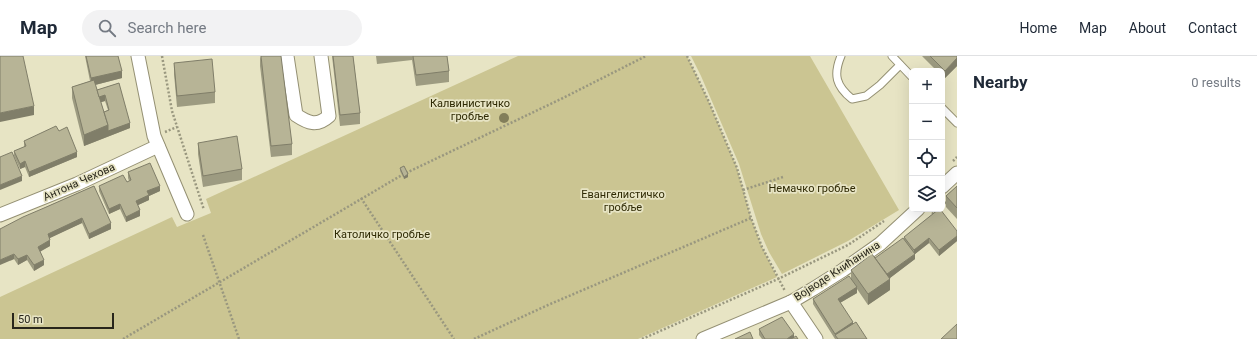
<!DOCTYPE html>
<meta charset="utf-8">
<style>
:root{--surface:#fff;--page:#f2f2f3;--text:#1f2937;--muted:#747a83;--line:#e0e1e3}
body{margin:0;font-family:Roboto,sans-serif;background:var(--page);color:var(--text)}
.controls{position:absolute;right:12px;top:12px;display:grid;overflow:hidden;border-radius:6px;box-shadow:0 4px 16px #0002}
.controls button{width:36px;height:36px;display:grid;place-items:center;padding:0;border:0;border-bottom:1px solid var(--line);background:var(--surface);color:var(--text);font:20px sans-serif}
.scale{position:absolute;left:12px;bottom:10px;width:102px;box-sizing:border-box;padding-left:4px;border:2px solid #28261b;border-top:0;font-size:11px;line-height:14px;white-space:nowrap;color:#28261b;-webkit-text-stroke:3px #e7e4c4;paint-order:stroke}
.list{margin:0;padding:0;list-style:none}
h2{display:flex;justify-content:space-between;align-items:center;height:52px;margin:0;padding:0 16px;font-size:17px}
h2 small{font-size:13px;font-weight:400;color:var(--muted)}
.icon{flex:none;width:22px;height:22px;fill:none;stroke:currentColor;stroke-width:2;stroke-linecap:round;stroke-linejoin:round}
.map{position:relative;flex:none;width:957px;height:283px;overflow:hidden}
header{display:flex;align-items:center;gap:24px;box-sizing:border-box;height:56px;padding:0 20px;background:var(--surface);border-bottom:1px solid var(--line)}
header strong{font-size:19px}
nav{display:flex;gap:22px;margin-inline-start:auto;font-size:14px}
.search{width:280px;height:36px;background:var(--page);display:flex;align-items:center;gap:10px;box-sizing:border-box;padding:0 14px;border-radius:22px;color:var(--muted);font-size:15px}
main{display:flex}
aside{flex:1;background:var(--surface)}
.map>svg:first-child{display:block}
</style>
<header>
<strong>Map</strong>
<div class="search"><svg class="icon" aria-label="search" viewBox="0 0 24 24"><circle cx="10" cy="10" r="6"/><path d="M15 15l6 6"/></svg>Search here</div>
<nav><a>Home</a><a>Map</a><a>About</a><a>Contact</a></nav>
</header>
<main>
<div class="map">
<svg width="957" height="283" viewBox="0 0 957 283">
<rect width="100%" height="100%" fill="#e7e4c4"/>
<g fill="#cbc592">
<polygon points="518,0 687,0 709,46 737,112 751,162 762,191 777,221 638,283 0,283 0,241 172,161 177,171 211,157 206,143"/>
<polygon points="691,0 810,0 899,154 848,185 782,218 769,196 761,178 739,108 701,20"/>
</g>
<g fill="none" stroke-linecap="round" stroke-linejoin="round">
<g stroke="#949073" stroke-width="9">
<g id="lane">
<path d="M841,0C833,19 836,30 852,43L866,40L880,29L900,9"/>
<polyline points="892,0 912,21"/>
<polyline points="942,52 957,67"/>
</g>
</g>
<g stroke="#949073" stroke-width="15">
<g id="street">
<polyline points="138,0 154,80 187,158"/>
<path d="M287,0L296,59C308,67 317,71 329,60L321,0"/>
<polyline points="942,131 957,117"/>
<polyline points="0,159 77,128 158,90"/>
<polyline points="791,246 816,283"/>
<polyline points="703,283 791,246 813,233 843,214 880,188 918,153"/>
</g>
</g>
<g stroke="#99977f" stroke-width="2.5" stroke-dasharray="2 2" stroke-linecap="butt">
<polyline points="162,0 172,55 204,154"/>
<polyline points="687,0 709,46 737,112 751,162 762,191 785,235"/>
<polyline points="165,76 177,71"/>
<polyline points="953,105 957,101"/>
<polyline points="406,117 563,42 646,0"/>
<polyline points="743,134 783,121"/>
<polyline points="361,142 454,283"/>
<polyline points="942,150 948,145"/>
<polyline points="932,158 939,153"/>
<polyline points="203,179 239,283"/>
<polyline points="123,283 402,119"/>
<polyline points="474,283 548,249 751,162"/>
<polyline points="642,283 778,223 848,189 884,165"/>
</g>
<use href="#lane" stroke="#fff" stroke-width="7"/>
<use href="#street" stroke="#fff" stroke-width="13"/>
</g>
<circle fill="#827e5a" cx="504" cy="62" r="5"/>
<g fill="#9d9b81" fill-rule="evenodd">
<path d="M85,0H118L122,22L95,29L97,34L119,27L130,72L84,90L72,42V31L90,25ZM105,45L108,54L104,56L101,46Z"/>
<polygon points="260,0 292,88 292,99 271,101 260,10"/>
<polygon points="332,0 353,0 360,57 360,68 340,70"/>
<polygon points="376,0 447,0 449,15 449,26 416,30 412,4 377,8"/>
<polygon points="922,0 957,0 957,10 945,22 942,20 942,15 937,15"/>
<polygon points="174,7 215,36 215,47 177,51 174,18"/>
<polygon points="59,75 77,101 29,121 25,111 20,113 14,100 14,95 24,91 24,85"/>
<polygon points="198,87 242,113 242,124 203,131 198,98"/>
<polygon points="400,112 408,121 404,123 400,115"/>
<polygon points="128,116 160,135 149,140 149,144 138,149 140,160 126,166 120,153 109,158 99,135 99,130 127,126 129,125 128,122"/>
<polygon points="94,130 111,173 89,183 82,167 49,182 50,190 40,195 44,209 34,215 27,204 18,209 14,203 10,205 44,152"/>
<polygon points="957,130 957,163 946,151 946,140"/>
<polygon points="957,175 957,185 939,200 929,187 915,198 915,203 890,222 890,234 868,249 857,233 857,237 840,247 853,268 867,283 835,283 813,248 813,243 851,222 851,214 875,202 904,183 904,181"/>
<polygon points="759,273 794,281 798,283 762,283 759,279"/>
</g>
<g fill="#807e69">
<polygon points="957,2 957,10 945,22 945,15"/>
<polygon points="122,15 122,22 91,30 91,22"/>
<polygon points="105,39 105,45 98,47 98,41"/>
<polygon points="34,50 34,59 0,66 0,57"/>
<polygon points="130,67 130,72 84,90 84,79 108,69"/>
<polygon points="77,96 77,101 29,121 29,116"/>
<polygon points="25,105 25,111 20,113 20,108"/>
<polygon points="408,118 408,121 404,123 404,121"/>
<polygon points="22,120 22,125 0,134 0,129"/>
<polygon points="160,130 160,135 149,140 149,144 136,150 136,145 147,135"/>
<polygon points="120,148 120,153 109,158 109,153"/>
<polygon points="140,154 140,160 126,166 126,161"/>
<polygon points="82,162 82,167 48,183 48,178"/>
<polygon points="111,167 111,173 89,183 89,178"/>
<polygon points="957,180 957,185 939,200 939,194"/>
<polygon points="929,182 929,187 915,198 915,203 886,225 886,219 914,199 914,194"/>
<polygon points="50,184 50,190 38,197 38,191"/>
<polygon points="14,198 14,203 0,209 0,204"/>
<polygon points="27,199 27,204 18,209 18,203"/>
<polygon points="44,204 44,209 34,215 34,209"/>
<polygon points="890,223 890,234 868,249 868,238"/>
<polygon points="857,231 857,237 838,248 838,243"/>
<polygon points="853,266 853,272 835,279 835,283 835,278"/>
<polygon points="794,278 794,283 787,283"/>
</g>
<g fill="#b7b496" stroke="#807e69">
<polygon points="0,0 23,0 34,50 0,57"/>
<polygon points="86,0 118,0 122,15 91,22"/>
<polygon points="261,0 281,0 292,88 271,90"/>
<polygon points="333,0 353,0 360,57 340,59"/>
<polygon points="413,0 447,0 449,15 416,19"/>
<polygon points="930,0 957,0 957,2 945,15"/>
<polygon points="212,3 215,36 177,40 174,7"/>
<polygon points="94,24 108,69 84,79 72,31"/>
<polygon points="119,27 130,67 108,75 108,69 104,56 109,54 105,39 99,41 97,34"/>
<polygon points="56,70 59,75 67,71 77,96 29,116 25,105 20,108 14,95 26,90 24,85"/>
<polygon points="237,80 242,113 203,120 198,87"/>
<polygon points="12,96 22,120 0,129 0,101"/>
<polygon points="150,107 160,130 147,135 149,139 136,145 140,154 126,161 120,148 109,153 99,130 123,119 127,126 131,124 128,116"/>
<polygon points="404,110 408,118 404,121 400,112"/>
<polygon points="94,130 111,167 89,178 82,162 48,178 50,184 38,191 44,204 34,209 27,199 18,203 14,198 0,204 0,173 23,161 44,152"/>
<polygon points="957,130 957,152 946,140"/>
<polygon points="939,153 940,153 957,175 957,180 939,194 929,182 914,194 904,181"/>
<polygon points="903,182 915,198 887,218 875,202"/>
<polygon points="872,198 890,223 868,238 851,214"/>
<polygon points="849,220 857,231 838,243 853,266 835,278 813,243"/>
<polygon points="782,261 794,278 787,283 765,283 759,273"/>
<polygon points="856,266 867,283 838,283 835,279"/>
<polygon points="957,268 957,283 941,283"/>
<polygon points="750,276 753,283 735,283"/>
<polygon points="796,280 798,283 791,283"/>
</g>
<g text-anchor="middle" dominant-baseline="central" stroke-width="3.5" stroke-linejoin="round" paint-order="stroke">
<g font-size="11" fill="#2f2a04" stroke="#e7e4c4">
<text x="470" y="47">Калвинистичко<tspan x="470" dy="13">гробље</tspan></text>
<text x="812" y="132">Немачко гробље</text>
<text x="623" y="138">Евангелистичко<tspan x="623" dy="13">гробље</tspan></text>
<text x="382" y="178">Католичко гробље</text>
</g>
<g font-size="11" fill="#28261b" stroke="#e7e4c4">
<text transform="translate(79 126) rotate(-24)">Антона Чехова</text>
<text transform="translate(837 215) rotate(-33)">Војводе Книћанина</text>
</g>
</g>
</svg>
<div class="controls">
<button>+</button>
<button>−</button>
<button><svg class="icon" aria-label="locate" viewBox="0 0 24 24"><circle cx="12" cy="12" r="6"/><path d="M12 2v4M12 18v4M2 12h4M18 12h4"/></svg></button>
<button><svg class="icon" aria-label="layers" viewBox="0 0 24 24"><path d="M12 4l9 5-9 5-9-5zM3 14l9 5 9-5"/></svg></button>
</div>
<div class="scale">50 m</div>
</div>
<aside>
<h2>Nearby<small>0 results</small></h2>
<ul class="list">
</ul>
</aside>
</main>
